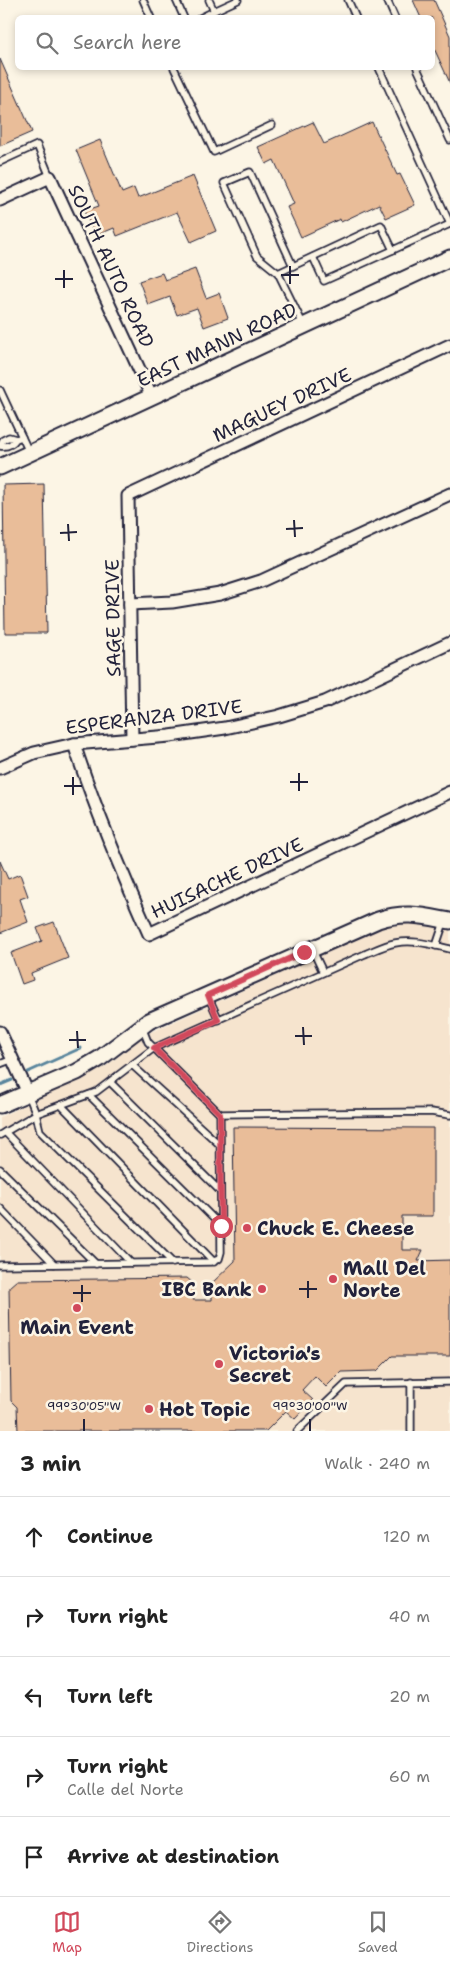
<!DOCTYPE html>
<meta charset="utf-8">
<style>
:root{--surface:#fff;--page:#f6f6f6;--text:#222;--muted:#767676;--line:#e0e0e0;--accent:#d1495b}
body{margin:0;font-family:"Shantell Sans",sans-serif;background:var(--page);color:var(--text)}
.stop{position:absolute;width:15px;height:15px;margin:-11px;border:4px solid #d1495b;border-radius:50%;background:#fff}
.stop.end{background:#d1495b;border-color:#fff;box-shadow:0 1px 5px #0008}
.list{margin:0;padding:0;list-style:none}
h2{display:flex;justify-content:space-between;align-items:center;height:65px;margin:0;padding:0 20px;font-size:21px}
h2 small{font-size:16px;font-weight:400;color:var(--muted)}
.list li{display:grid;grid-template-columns:32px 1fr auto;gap:15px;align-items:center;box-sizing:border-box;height:80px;padding:0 20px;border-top:1px solid var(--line)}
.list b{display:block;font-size:19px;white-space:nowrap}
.list p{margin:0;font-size:16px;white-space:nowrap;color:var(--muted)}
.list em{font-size:16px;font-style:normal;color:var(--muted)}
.icon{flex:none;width:28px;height:28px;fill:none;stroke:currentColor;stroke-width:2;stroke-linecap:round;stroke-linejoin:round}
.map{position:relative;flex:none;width:450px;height:1431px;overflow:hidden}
.search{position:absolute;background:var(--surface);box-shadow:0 2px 8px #0003;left:15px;right:15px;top:15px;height:55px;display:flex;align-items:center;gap:12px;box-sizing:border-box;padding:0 18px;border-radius:8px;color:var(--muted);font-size:19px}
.sheet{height:465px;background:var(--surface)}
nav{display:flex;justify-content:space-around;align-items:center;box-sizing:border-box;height:70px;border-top:1px solid var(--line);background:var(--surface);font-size:14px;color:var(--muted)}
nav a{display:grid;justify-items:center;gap:2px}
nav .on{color:var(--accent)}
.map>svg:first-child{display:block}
</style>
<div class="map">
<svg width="450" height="1431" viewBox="0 0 450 1431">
<rect width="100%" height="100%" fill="#fcf5e5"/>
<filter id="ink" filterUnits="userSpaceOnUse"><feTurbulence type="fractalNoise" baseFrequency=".02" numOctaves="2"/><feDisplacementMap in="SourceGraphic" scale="10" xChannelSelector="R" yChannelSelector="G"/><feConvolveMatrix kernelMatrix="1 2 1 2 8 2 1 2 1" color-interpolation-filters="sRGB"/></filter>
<g filter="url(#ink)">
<polygon fill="#f6e4ce" points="405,923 450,930 450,1431 0,1431 0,1117 105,1067 123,1053 138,1038 149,1033 381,928"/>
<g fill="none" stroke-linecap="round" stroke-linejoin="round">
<g stroke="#59859d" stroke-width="3">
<polyline points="28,1072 81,1048"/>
<polyline points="0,1085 12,1080"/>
</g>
</g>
<g fill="#e9bd99" stroke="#22223b">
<polygon points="413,0 434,0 450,36 450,83 432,44 432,18 421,18"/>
<polygon points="0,59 32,132 0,146"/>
<polygon points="313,122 324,144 372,122 397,175 400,174 415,205 386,218 379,204 341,222 340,219 301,237 287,207 294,204 274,160 266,164 258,147"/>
<polygon points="100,140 122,193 134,188 138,198 193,176 216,231 191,242 177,212 117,236 114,228 95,236 84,211 99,206 76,150"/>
<polygon points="195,269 206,298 219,293 228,318 204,327 197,308 177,315 170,297 148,305 139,281 162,273 165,280"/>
<polygon points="44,484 47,633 5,633 3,485"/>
<polygon points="0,861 8,879 20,874 28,896 20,899 28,922 0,933"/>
<polygon points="54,922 68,958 31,973 33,980 22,984 11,953 42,941 37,928"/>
<polygon points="233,1127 433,1128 433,1216 402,1216 402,1250 423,1250 418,1261 450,1260 450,1356 392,1356 377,1371 341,1372 326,1387 315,1376 302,1390 313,1400 295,1419 286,1411 266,1431 18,1431 17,1407 11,1401 9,1287 17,1280 187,1278 193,1283 193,1300 212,1300 212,1283 235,1261"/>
</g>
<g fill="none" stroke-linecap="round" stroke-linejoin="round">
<g stroke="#22223b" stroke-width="9">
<g id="lane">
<polyline points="143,0 151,18"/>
<polyline points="176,0 184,18"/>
<polyline points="209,0 214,11 238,0"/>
<polyline points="348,0 356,18"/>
<polyline points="387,0 395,18"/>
<polyline points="200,18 214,11"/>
<polyline points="174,68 214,152 272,125"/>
<polyline points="379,68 450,224"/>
<polyline points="417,68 450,140"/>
<polyline points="0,162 37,145 50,177"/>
<polyline points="313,257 324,281 393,250"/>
<polyline points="293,266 381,225 393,250 450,224"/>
<polyline points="278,273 293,266 250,172 224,183 257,256 278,273 303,324"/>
<polyline points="0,390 29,452"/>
<path d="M16,439C12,445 7,447 0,446L3,440L9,437L16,439L22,437"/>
<polyline points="436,946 444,922"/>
<polyline points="312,949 323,972"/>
<polyline points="208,996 219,1020"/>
<polyline points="0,1064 13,1059"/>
<polyline points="132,1065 220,1145"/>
<polyline points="110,1082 220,1191"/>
<polyline points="89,1095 221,1226"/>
<polyline points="61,1105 214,1262"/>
<polyline points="220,1114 431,1112 450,1115"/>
<polyline points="5,1132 131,1263"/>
<polyline points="0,1135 36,1114 28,1094"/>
<polyline points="0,1169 96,1264"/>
<polyline points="0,1208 54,1264"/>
<path d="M173,1263L40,1131L36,1114L96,1092L154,1048L365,954C375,950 385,945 395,943C414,939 432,945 450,949"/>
<polyline points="0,1265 211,1262 219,1259 221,1252 220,1114 148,1042 142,1027"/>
<polyline points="411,1382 411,1431"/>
<polyline points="297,1431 346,1384 450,1382"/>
</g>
</g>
<g stroke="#22223b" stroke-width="15">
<g id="street">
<polyline points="0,200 50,177 152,397"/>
<polyline points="130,604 172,602 220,594 261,581 450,494"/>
<polyline points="132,739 128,496 450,345"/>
<path d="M74,744C95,809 121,871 149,934L450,792"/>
<polyline points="0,768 34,753 74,744 170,736 225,728 279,716 325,702 450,643"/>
<polyline points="0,1032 28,1093"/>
</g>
</g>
<g stroke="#22223b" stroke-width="19">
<g id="secondary">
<polyline points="0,467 450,258"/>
<path d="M0,1105L77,1072L99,1059L149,1021L378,920C405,911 423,916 450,921"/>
</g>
</g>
<use href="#lane" stroke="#fcf5e5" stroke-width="5.5"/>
<use href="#street" stroke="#fcf5e5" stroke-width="11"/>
<use href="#secondary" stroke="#fcf5e5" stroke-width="15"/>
</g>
</g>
<g fill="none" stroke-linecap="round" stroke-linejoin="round" filter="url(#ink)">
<polyline stroke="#d1495b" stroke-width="6" points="221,1226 220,1114 154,1048 218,1020 208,995 304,952"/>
</g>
<path fill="none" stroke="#22223b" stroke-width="2" d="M290,266V284M64,270V288M281,275H299M55,279H73M294,520L295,537M68,524L69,541M286,529L303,528M60,533L77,532M299,773V791M73,777V795M290,782H308M64,786H82M303,1027L304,1045M77,1031L78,1048M295,1036H312M69,1040H86M308,1281V1298M82,1285V1302M299,1289H317M73,1293H91M84,1419V1431M310,1419V1431"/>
<g fill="#d1495b" stroke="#fcf5e5" stroke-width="2">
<circle cx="247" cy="1228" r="5"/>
<circle cx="333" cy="1279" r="5"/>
<circle cx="262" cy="1289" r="5"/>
<circle cx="77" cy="1308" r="5"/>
<circle cx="219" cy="1364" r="5"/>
<circle cx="149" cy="1409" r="5"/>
</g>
<g text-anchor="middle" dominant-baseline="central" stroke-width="5" stroke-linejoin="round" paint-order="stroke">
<g font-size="19" fill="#22223b" stroke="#fcf5e5">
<text transform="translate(111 266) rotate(65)">SOUTH AUTO ROAD</text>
<text transform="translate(217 345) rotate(-25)">EAST MANN ROAD</text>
<text transform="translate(282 405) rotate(-25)">MAGUEY DRIVE</text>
<text transform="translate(113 618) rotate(-91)">SAGE DRIVE</text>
<text transform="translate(154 717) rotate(-7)">ESPERANZA DRIVE</text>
<text transform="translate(227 878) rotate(-25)">HUISACHE DRIVE</text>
</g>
<g font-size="19" font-weight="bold" fill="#22223b" stroke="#fcf5e5" text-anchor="start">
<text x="257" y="1228">Chuck E. Cheese</text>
<text x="343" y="1268">Mall Del<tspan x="343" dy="22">Norte</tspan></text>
<text x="252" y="1289" text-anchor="end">IBC Bank</text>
<text x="77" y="1327" text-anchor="middle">Main Event</text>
<text x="229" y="1353">Victoria's<tspan x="229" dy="22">Secret</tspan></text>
<text x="159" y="1409">Hot Topic</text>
</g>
</g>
<g font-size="12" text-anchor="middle" fill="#22223b" stroke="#fcf5e5" stroke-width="5" stroke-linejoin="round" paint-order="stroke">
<text x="84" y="1410">99°30'05"W</text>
<text x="310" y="1410">99°30'00"W</text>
</g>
</svg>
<div class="stop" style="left:221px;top:1226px"></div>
<div class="stop end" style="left:304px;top:952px"></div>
<div class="search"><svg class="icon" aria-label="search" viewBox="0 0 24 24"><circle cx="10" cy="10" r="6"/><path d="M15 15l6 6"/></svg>Search here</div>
</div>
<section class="sheet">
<h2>3 min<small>Walk · 240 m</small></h2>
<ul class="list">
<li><svg class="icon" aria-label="ahead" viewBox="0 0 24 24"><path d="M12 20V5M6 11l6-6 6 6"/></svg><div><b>Continue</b></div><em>120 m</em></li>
<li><svg class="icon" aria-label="right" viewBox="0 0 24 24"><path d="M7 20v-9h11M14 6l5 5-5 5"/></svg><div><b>Turn right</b></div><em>40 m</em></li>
<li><svg class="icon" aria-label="left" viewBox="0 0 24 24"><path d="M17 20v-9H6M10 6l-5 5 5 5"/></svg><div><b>Turn left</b></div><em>20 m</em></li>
<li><svg class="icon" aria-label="right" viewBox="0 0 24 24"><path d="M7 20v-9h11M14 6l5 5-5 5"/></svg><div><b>Turn right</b><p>Calle del Norte</p></div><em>60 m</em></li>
<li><svg class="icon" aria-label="arrive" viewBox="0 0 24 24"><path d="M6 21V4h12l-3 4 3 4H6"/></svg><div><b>Arrive at destination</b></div></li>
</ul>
</section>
<nav>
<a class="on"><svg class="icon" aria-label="map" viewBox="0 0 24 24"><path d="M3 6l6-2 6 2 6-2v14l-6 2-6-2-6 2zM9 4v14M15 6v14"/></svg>Map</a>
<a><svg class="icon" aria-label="directions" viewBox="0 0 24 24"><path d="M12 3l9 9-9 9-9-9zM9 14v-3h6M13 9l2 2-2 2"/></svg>Directions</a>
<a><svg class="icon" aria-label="saved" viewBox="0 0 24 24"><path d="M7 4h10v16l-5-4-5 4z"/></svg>Saved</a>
</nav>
